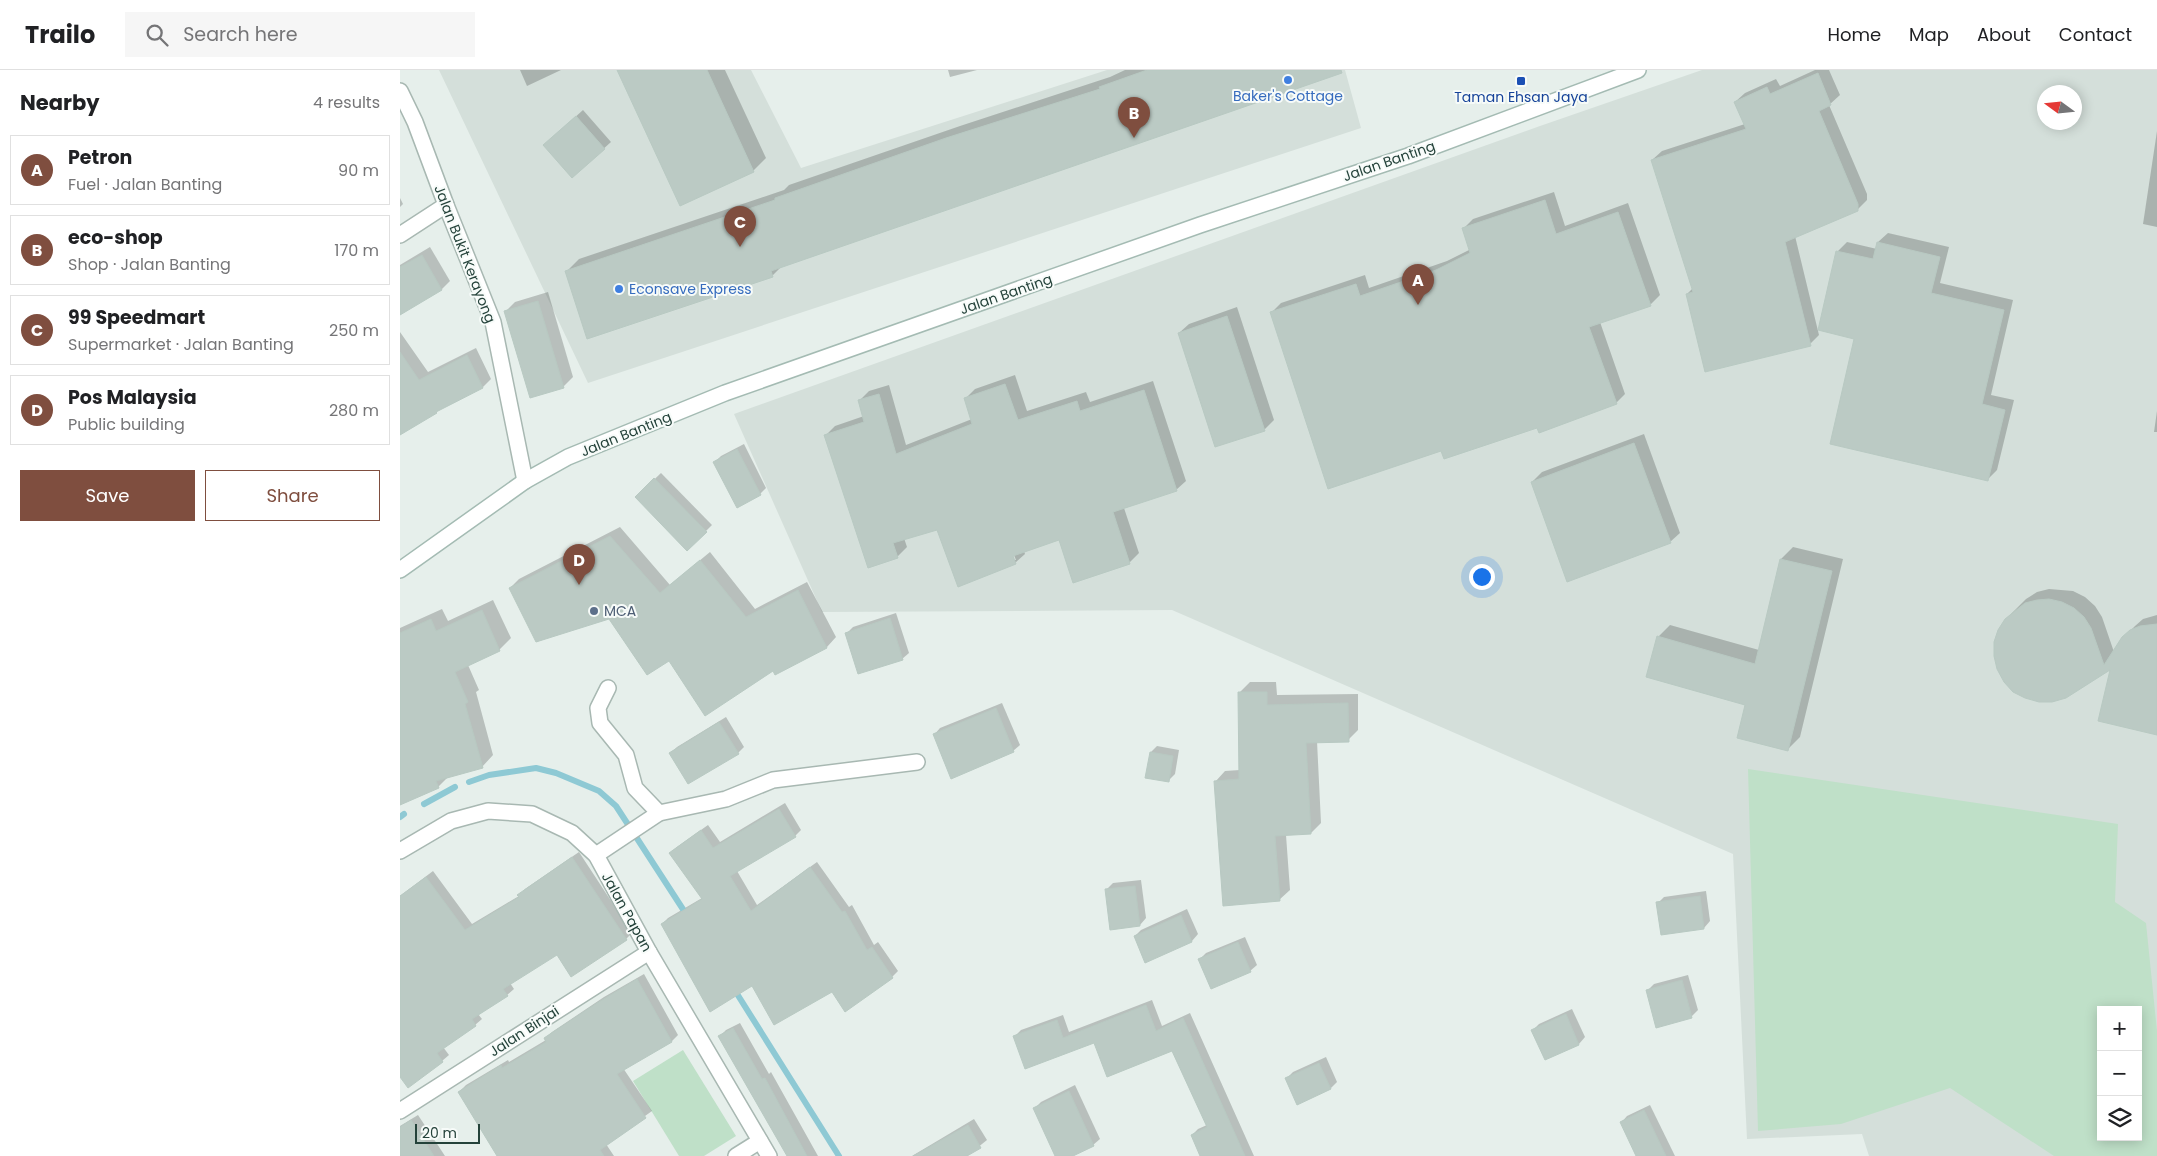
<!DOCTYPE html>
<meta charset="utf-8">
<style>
:root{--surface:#fff;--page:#f6f6f6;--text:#202124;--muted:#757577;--line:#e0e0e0;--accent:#7f4e3f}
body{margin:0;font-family:Poppins,sans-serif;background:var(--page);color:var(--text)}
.controls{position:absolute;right:15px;bottom:15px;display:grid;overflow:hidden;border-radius:0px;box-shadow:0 2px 12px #0003}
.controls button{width:45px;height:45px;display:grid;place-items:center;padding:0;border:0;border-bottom:1px solid var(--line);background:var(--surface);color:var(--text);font:25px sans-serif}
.compass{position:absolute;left:1637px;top:15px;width:45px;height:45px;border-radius:50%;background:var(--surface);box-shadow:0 2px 12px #0003;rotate:285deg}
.scale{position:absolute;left:15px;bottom:12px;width:65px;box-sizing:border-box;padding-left:5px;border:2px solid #24423a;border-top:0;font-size:14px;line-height:18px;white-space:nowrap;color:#24423a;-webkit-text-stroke:4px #f7fbf9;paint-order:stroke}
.you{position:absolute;left:1081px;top:506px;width:18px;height:18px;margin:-12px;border:4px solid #fff;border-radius:50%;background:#1a73e8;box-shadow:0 0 0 8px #1a73e833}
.badge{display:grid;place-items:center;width:32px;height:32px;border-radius:50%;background:var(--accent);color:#fff;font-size:16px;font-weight:700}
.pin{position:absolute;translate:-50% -41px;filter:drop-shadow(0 1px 2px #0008)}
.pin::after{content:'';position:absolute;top:26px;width:18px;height:15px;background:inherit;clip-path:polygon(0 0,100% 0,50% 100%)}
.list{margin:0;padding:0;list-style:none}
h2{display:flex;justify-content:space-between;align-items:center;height:65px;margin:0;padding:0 20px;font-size:21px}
h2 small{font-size:16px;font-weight:400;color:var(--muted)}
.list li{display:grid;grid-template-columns:32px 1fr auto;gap:15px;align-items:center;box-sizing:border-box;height:70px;margin:0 10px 10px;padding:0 10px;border:1px solid var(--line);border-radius:0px}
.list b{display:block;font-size:19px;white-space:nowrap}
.list p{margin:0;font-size:16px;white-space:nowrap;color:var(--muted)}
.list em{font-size:16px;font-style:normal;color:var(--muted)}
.actions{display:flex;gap:10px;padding:15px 20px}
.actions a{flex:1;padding:11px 0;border:1px solid var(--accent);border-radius:0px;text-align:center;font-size:18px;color:var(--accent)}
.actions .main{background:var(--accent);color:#fff}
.icon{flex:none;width:28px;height:28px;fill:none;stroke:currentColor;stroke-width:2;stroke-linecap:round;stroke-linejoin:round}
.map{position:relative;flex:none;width:1757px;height:1086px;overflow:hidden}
header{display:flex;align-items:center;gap:30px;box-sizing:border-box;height:70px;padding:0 25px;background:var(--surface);border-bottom:1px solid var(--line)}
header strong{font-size:24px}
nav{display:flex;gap:28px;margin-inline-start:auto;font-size:18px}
.search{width:350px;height:45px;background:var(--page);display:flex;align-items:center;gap:12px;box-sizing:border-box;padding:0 18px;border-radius:0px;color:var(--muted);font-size:19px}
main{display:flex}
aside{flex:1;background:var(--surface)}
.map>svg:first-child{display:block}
</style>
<header>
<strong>Trailo</strong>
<div class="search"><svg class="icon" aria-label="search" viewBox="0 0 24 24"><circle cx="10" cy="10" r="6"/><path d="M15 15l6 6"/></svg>Search here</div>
<nav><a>Home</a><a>Map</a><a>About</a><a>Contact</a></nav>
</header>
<main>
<aside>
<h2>Nearby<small>4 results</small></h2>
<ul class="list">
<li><span class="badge">A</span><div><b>Petron</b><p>Fuel · Jalan Banting</p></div><em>90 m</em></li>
<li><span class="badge">B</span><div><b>eco-shop</b><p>Shop · Jalan Banting</p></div><em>170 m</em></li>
<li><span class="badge">C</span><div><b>99 Speedmart</b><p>Supermarket · Jalan Banting</p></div><em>250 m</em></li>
<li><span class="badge">D</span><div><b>Pos Malaysia</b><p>Public building</p></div><em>280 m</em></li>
</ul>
<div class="actions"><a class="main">Save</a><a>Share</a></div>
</aside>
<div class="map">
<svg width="1757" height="1086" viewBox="0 0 1757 1086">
<rect width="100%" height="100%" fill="#e6efeb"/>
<g fill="#d4dfda" fill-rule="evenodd">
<polygon points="39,0 351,0 401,98 707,0 945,0 961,58 188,313"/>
<path d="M1302,0H1757V1086H1469L1462,1064L1347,1069L1333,784L772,540L422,542L334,344L1140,56ZM1644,22H1674V52H1644ZM1701,940H1738V1067H1701Z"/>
</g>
<g fill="#bfe0c8" fill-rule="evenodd">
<path d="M1348,699L1718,754L1715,832L1746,853L1757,961V1086H1654L1550,1018L1441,1054L1358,1061ZM1701,940H1738V1067H1701Z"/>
<polygon points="283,980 336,1066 304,1086 279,1086 233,1011"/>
</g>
<g fill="#0003" fill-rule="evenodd">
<polygon points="120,0 161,0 127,16"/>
<polygon points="218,0 325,0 366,88 353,101"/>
<polygon points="548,0 577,0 550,7"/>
<polygon points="725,0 934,0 382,196 372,206 166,202 179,189 384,120 389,115 560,56 710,7"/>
<polygon points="1415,0 1429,0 1440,25 1429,35 1467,124 1467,130 1457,140 1395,166 1419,265 1410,274 1287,224 1293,218 1252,90 1262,81 1345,54 1335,32 1345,23 1376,9 1380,16"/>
<polygon points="183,40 211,72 172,107 151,69"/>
<polygon points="1757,61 1757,157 1743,154"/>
<polygon points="1154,122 1165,156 1228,133 1260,225 1251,234 1200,252 1225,324 1216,333 1042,380 872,242 881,233 965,205 969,218 1047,191 1071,179 1064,158 1073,149"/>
<polygon points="0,128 3,134 0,137"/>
<polygon points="1488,163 1549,177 1540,213 1613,230 1591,325 1614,330 1597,400 1587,410 1455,268 1419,259 1438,181 1447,172 1477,179 1478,172"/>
<polygon points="30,177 50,211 42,219 0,244 0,195"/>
<polygon points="148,222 173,307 163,317 106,241 115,232"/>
<polygon points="837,237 874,350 864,360 779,263 789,254"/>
<polygon points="0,262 28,302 76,278 91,309 83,317 41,338 0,363"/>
<path d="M615,305L627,341L686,322L690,332L753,311L786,411L776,420L724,438L739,483L729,493L660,468L624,481L625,484L615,493L538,459L504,468L507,477L497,487L425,366L435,356L464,346L459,331L469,321L489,315L506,375L572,349L565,329L575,319ZM612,480L616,490H613Z"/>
<polygon points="1757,341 1757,362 1754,362"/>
<polygon points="1244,364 1280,463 1270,472 1132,412 1142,402"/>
<polygon points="344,374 366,418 360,424 315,392 321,386"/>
<polygon points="261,403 312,455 287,480 236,427"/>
<polygon points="220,457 270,515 310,482 355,539 407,512 436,567 427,577 376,603 374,600 269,589 210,547 110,518 119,509"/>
<polygon points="1393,477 1443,489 1400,667 1388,679 1346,634 1258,567 1270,555 1359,580 1381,489"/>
<polygon points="1649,519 1673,521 1685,527 1695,536 1702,547 1714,582 1723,568 1735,556 1743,549 1757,545 1757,664 1712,597 1626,627 1606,549 1626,529 1637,522"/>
<polygon points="93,530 111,568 99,580 68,595 79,620 76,622 93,685 82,697 49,706 38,717 0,733 0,558 42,539 48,551"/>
<polygon points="496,543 509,583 502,589 447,563 453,557"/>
<polygon points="850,612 876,612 877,625 958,624 958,660 948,670 917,671 921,753 911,763 886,765 890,820 879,830 815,712 825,701 840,700 839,623"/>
<polygon points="602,633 620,675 613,681 534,665 540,658"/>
<polygon points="326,647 344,677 338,683 271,683 277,677"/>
<polygon points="757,676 779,680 775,704 768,711 747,707 751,682"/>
<polygon points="385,733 401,760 395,766 337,801 357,835 417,792 449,837 452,835 474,875 478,872 498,901 492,907 432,920 352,914 262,854 268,848 302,828 270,783 277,777 308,755 320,772"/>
<polygon points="179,782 232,863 226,869 157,884 110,913 114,919 107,925 78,944 82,949 75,955 43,977 49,985 42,991 0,1004 0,826 33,801 72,854 119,826 125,819"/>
<polygon points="741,810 746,848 740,855 706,820 713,813"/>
<polygon points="1306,821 1310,851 1304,858 1262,864 1258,833 1264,827"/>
<polygon points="787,839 798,864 792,871 746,891 735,866 741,860"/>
<polygon points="845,867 857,895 850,901 800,889 806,883"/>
<polygon points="244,904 278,965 272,971 223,998 252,1041 206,1074 214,1086 98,1086 59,1022 66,1015 108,990 109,992 146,970 145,968 152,962 204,927"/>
<polygon points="1288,905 1298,940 1291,947 1248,920 1254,914"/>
<polygon points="752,930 762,956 790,943 854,1086 801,1086 792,1065 798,1059 807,1055 772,980 695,972 614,967 621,960 663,945 669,962"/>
<polygon points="1172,939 1185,967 1179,974 1145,988 1133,960 1139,954"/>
<polygon points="340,953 369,1004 371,1002 418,1086 389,1086 320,966 326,960"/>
<polygon points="926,987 937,1012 931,1018 887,1008 893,1002"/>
<polygon points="675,1015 700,1069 693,1075 670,1086 657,1086 635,1038 641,1032"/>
<polygon points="1250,1035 1275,1086 1238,1086 1221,1053 1227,1046"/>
<polygon points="18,1045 45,1086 0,1086 0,1056"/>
<polygon points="574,1049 587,1070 567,1086 512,1086"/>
</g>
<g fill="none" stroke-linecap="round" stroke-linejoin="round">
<g stroke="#8ec9d4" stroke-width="6">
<polyline points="69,712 89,705 136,698 156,703 199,721 216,736 288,847"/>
<polyline points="24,734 55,717"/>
<polyline points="0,747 4,744"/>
<polyline points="334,919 439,1086"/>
</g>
</g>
<g fill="#bbcac4" stroke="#b8c9c2">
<polygon points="217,0 307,0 354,102 280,136"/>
<polygon points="747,0 941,0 942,3 371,201 373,207 187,269 165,201 375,130 375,128 546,68 700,19 699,17"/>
<polygon points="1418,3 1431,35 1419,41 1458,134 1458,141 1385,172 1411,276 1305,302 1286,224 1293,222 1251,90 1346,59 1334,32 1367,17 1370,24"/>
<polygon points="176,46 205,79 172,108 143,75"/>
<polygon points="1145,130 1156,164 1218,142 1251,236 1189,257 1217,334 1139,363 1137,358 1044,389 1041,381 928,419 870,242 956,214 960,226 1036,200 1070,183 1062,158"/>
<polygon points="1477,172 1540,187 1531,223 1604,240 1582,334 1605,340 1588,411 1430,374 1454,269 1418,260 1436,181 1473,189"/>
<polygon points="22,185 42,220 0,245 0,197"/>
<polygon points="138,231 164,318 130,328 104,241"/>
<polygon points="827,246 865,361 815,377 778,263"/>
<polygon points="0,282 19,310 67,285 83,318 36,342 37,343 0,365"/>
<polygon points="605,314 618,350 677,331 680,341 744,320 777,421 713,442 730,494 673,513 659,470 613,486 616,494 558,517 537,460 493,473 498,488 468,498 424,365 464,352 458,330 479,324 496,384 572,354 564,328"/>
<polygon points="1234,373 1271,473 1167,512 1131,412"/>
<polygon points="337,379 361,425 337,438 313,392"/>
<polygon points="254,408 307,462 287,481 235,427"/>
<polygon points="210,466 260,523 300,490 346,547 398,520 427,578 375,605 373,601 305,646 269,591 247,605 209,549 136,572 109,518"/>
<polygon points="1380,489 1432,501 1388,681 1337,668 1345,635 1246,607 1257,566 1355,594"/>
<polygon points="1649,529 1662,532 1674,538 1684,547 1691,558 1704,595 1722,567 1730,560 1740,556 1757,554 1757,665 1698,651 1710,600 1666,628 1652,632 1639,632 1625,628 1613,622 1604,612 1597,599 1594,586 1594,572 1598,560 1605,549 1625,533 1637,530"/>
<polygon points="82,540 100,581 55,602 68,632 65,634 83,698 36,711 39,718 0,735 0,563 31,549 36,561"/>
<polygon points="490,548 503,590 458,604 445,563"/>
<polygon points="838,622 867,622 867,635 948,633 949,672 906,673 911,764 875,766 880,831 823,836 814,711 839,709"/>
<polygon points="596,638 614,682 551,709 533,664"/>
<polygon points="319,652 339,684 288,714 269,683"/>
<polygon points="750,682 773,686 769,712 745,708"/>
<polygon points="379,739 396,767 330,806 351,841 410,797 442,842 445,841 467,880 472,877 493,908 445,942 432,922 374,955 352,916 310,942 261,854 302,829 269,783 301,760 313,778"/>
<polygon points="172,787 227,870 171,907 157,885 103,919 108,926 72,949 76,956 37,983 43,992 8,1018 0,1007 0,826 26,807 65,860 119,827 117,825"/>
<polygon points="735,816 740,856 710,860 705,819"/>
<polygon points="1300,826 1304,859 1261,865 1256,832"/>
<polygon points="781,845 792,872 745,893 734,866"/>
<polygon points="838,872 851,902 811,919 798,889"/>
<polygon points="237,909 272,972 217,1004 246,1048 200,1080 204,1086 97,1086 58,1022 101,995 102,998 146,972 144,968 197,933"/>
<polygon points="1282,910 1292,948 1256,958 1246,920"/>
<polygon points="746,935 756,961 783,948 845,1086 800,1086 791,1065 807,1057 772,981 707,1007 694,973 625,999 613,966 657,950 663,968"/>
<polygon points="1166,944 1179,975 1145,990 1131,960"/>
<polygon points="333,958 362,1009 365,1008 407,1086 387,1086 318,966"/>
<polygon points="919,993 931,1019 897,1035 885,1008"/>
<polygon points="669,1021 694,1076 673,1086 655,1086 633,1038"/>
<polygon points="1244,1040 1266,1086 1236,1086 1220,1052"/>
<polygon points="11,1050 34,1086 0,1086 0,1057"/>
<polygon points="568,1055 581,1078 567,1086 513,1086"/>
</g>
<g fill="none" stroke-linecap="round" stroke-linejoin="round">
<g stroke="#a8b8b2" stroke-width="18">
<g id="street">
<polyline points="0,21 15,52 46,135 93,252 125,411"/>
<polyline points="0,165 46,135"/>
<polyline points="208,618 198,638 200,653 226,685 235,718 259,743"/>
<polyline points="0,781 51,751 88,741 132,744 172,763 196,785 249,882 369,1086"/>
<polyline points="196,785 259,743 326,729 373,710 517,692"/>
<polyline points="0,1041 249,882"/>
<polyline points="336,1086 360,1071"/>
</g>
</g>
<g stroke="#a4bbb3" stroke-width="18">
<polyline id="secondary" points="0,500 125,411 168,387 325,323 800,155 1008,86 1238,0"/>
</g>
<use href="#street" stroke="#fff" stroke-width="15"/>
<use href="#secondary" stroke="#fff" stroke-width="15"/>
</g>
<g fill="#3f7fe0" stroke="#f7fbf9" stroke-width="2">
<circle cx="888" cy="10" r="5"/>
<circle cx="219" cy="219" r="5"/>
</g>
<rect fill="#1a4fb4" stroke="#f7fbf9" stroke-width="2" x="1116" y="6" width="10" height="10" rx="2.5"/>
<circle fill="#5c6f8a" stroke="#f7fbf9" stroke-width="2" cx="194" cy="541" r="5"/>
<g text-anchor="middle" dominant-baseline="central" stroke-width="4" stroke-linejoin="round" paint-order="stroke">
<g font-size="14" fill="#366cbe" stroke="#f7fbf9">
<text x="888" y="26">Baker's Cottage</text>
<text x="229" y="219" text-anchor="start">Econsave Express</text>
</g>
<g font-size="14" fill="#164399" stroke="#f7fbf9">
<text x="1121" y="27">Taman Ehsan Jaya</text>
</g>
<g font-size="14" fill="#24423a" stroke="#f7fbf9">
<text transform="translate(989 91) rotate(-19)">Jalan Banting</text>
<text transform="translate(65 184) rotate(69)">Jalan Bukit Kerayong</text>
<text transform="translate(606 224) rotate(-19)">Jalan Banting</text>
<text transform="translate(226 364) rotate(-22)">Jalan Banting</text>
<text transform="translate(227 842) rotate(61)">Jalan Papan</text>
<text transform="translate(124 961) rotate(-33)">Jalan Binjai</text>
</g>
<g font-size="14" fill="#4e5e75" stroke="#f7fbf9" text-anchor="start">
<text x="204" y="541">MCA</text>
</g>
</g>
</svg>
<div class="controls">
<button>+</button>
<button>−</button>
<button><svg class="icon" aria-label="layers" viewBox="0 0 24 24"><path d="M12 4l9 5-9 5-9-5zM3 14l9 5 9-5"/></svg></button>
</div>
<svg class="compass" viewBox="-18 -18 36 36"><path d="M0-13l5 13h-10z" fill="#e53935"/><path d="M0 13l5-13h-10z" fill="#757577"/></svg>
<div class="scale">20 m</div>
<div class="you"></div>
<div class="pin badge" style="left:1018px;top:235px">A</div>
<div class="pin badge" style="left:734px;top:68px">B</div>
<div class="pin badge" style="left:340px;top:177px">C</div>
<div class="pin badge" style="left:179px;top:515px">D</div>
</div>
</main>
